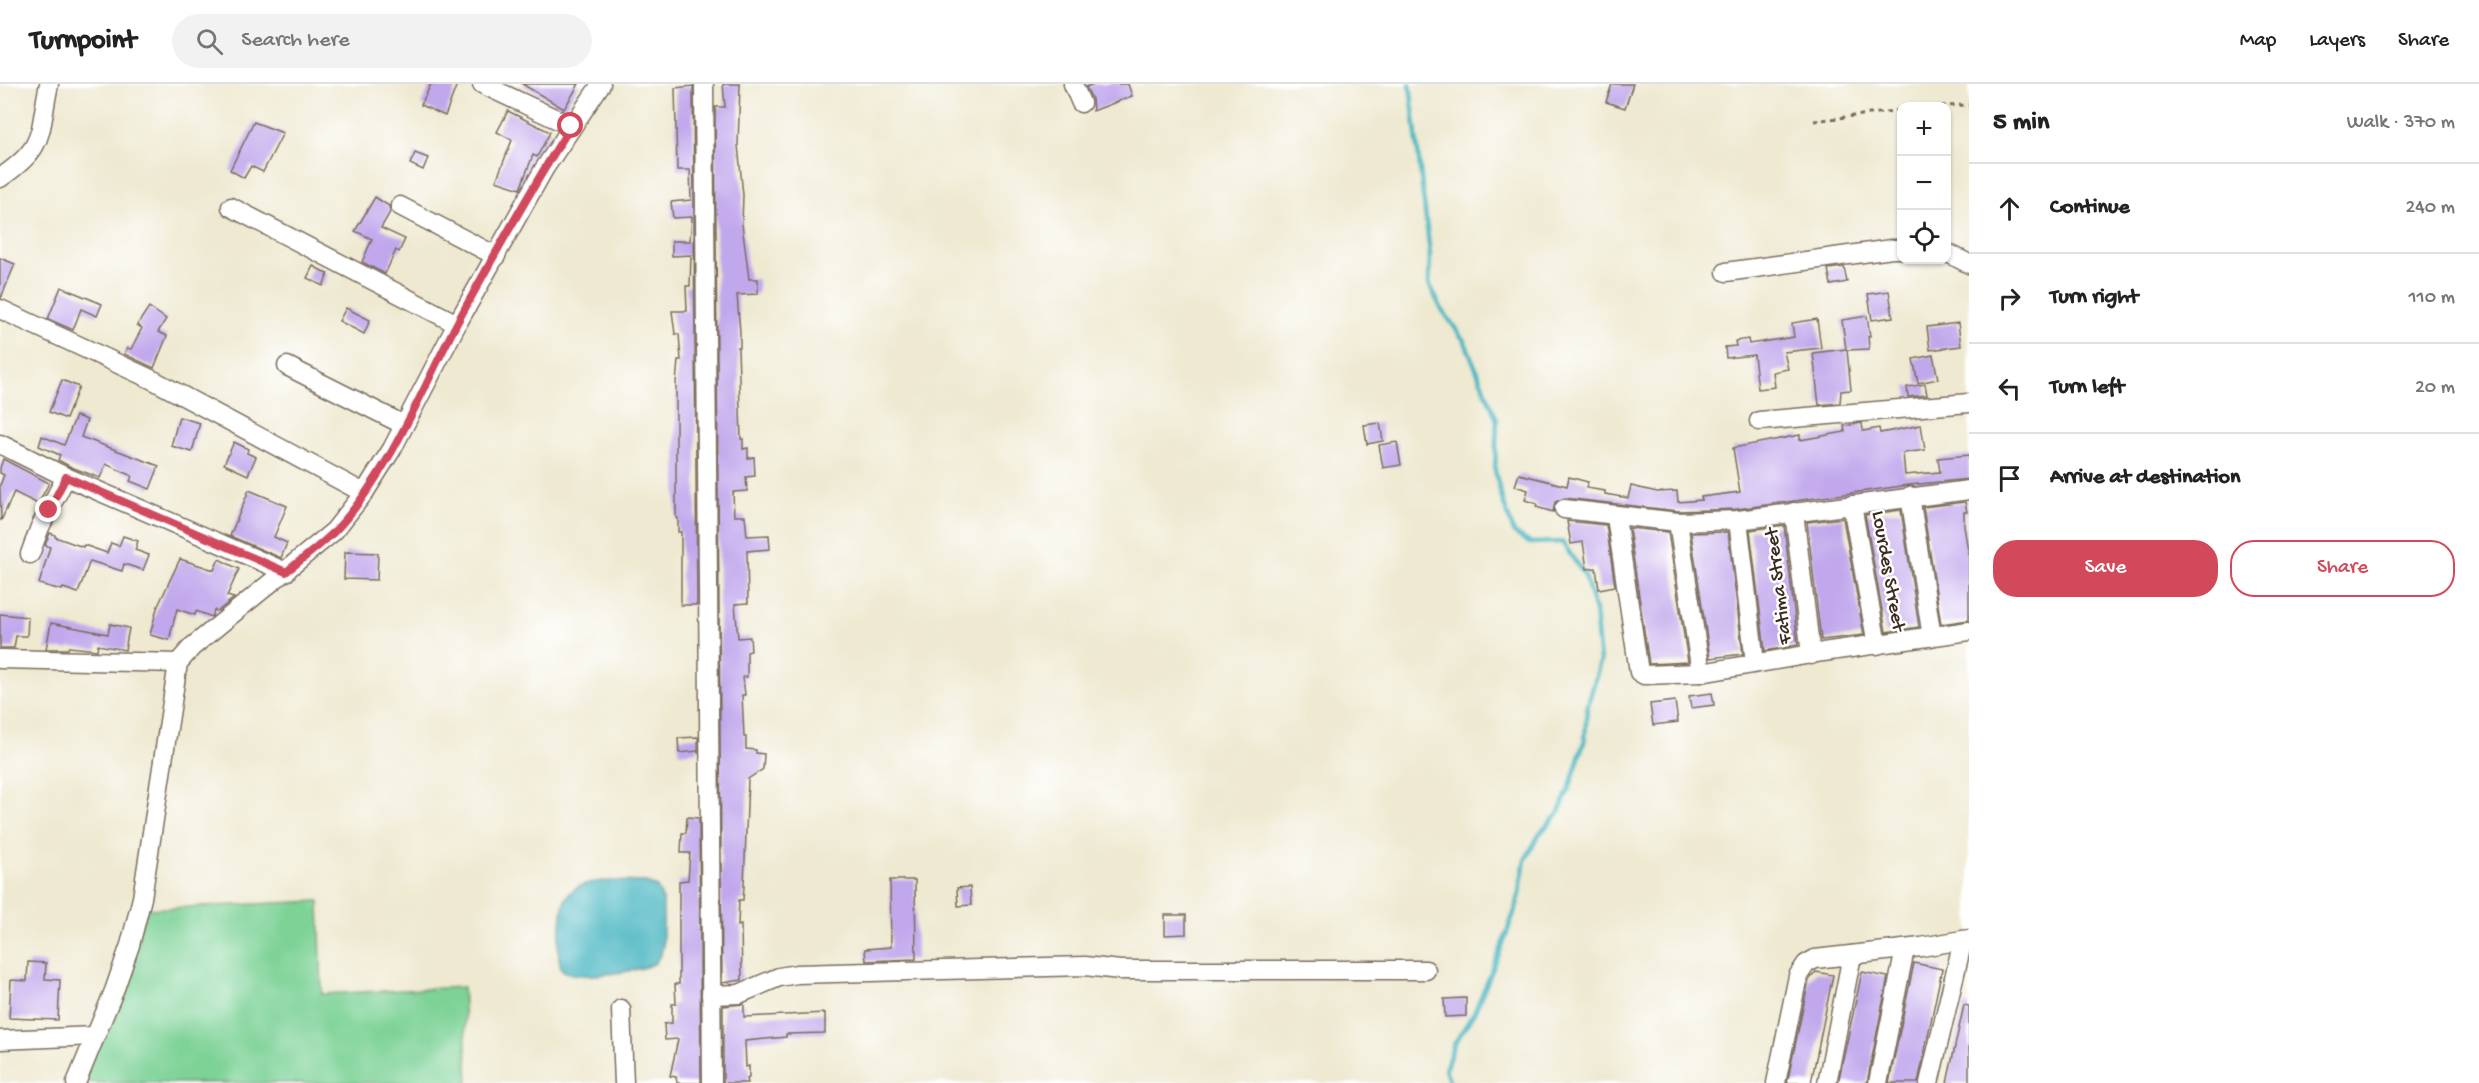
<!DOCTYPE html>
<meta charset="utf-8">
<style>
:root{--surface:#fff;--page:#f2f2f2;--text:#222;--muted:#767676;--line:#e0e0e0;--accent:#d1495b}
body{margin:0;font-family:"Gochi Hand",sans-serif;background:var(--page);color:var(--text)}
.controls{position:absolute;right:18px;top:18px;display:grid;overflow:hidden;border-radius:12px;box-shadow:0 2px 4px #0004}
.controls button{width:54px;height:54px;display:grid;place-items:center;padding:0;border:0;border-bottom:2px solid var(--line);background:var(--surface);color:var(--text);font:30px sans-serif}
.stop{position:absolute;width:18px;height:18px;margin:-14px;border:4px solid #d1495b;border-radius:50%;background:#fff}
.stop.end{background:#d1495b;border-color:#fff;box-shadow:0 2px 6px #0008}
.list{margin:0;padding:0;list-style:none}
h2{display:flex;justify-content:space-between;align-items:center;height:78px;margin:0;padding:0 24px;font-size:26px}
h2 small{font-size:20px;font-weight:400;color:var(--muted)}
.list li{display:grid;grid-template-columns:39px 1fr auto;gap:18px;align-items:center;box-sizing:border-box;height:90px;padding:0 24px;border-top:2px solid var(--line)}
.list b{display:block;font-size:22px;white-space:nowrap}
.list em{font-size:20px;font-style:normal;color:var(--muted)}
.actions{display:flex;gap:12px;padding:18px 24px}
.actions a{flex:1;padding:14px 0;border:2px solid var(--accent);border-radius:24px;text-align:center;font-size:21px;color:var(--accent)}
.actions .main{background:var(--accent);color:#fff}
.icon{flex:none;width:33px;height:33px;fill:none;stroke:currentColor;stroke-width:2;stroke-linecap:round;stroke-linejoin:round}
.map{position:relative;flex:none;width:1969px;height:999px;overflow:hidden}
header{display:flex;align-items:center;gap:36px;box-sizing:border-box;height:84px;padding:0 30px;background:var(--surface);border-bottom:2px solid var(--line)}
header strong{font-size:28px}
nav{display:flex;gap:33px;margin-inline-start:auto;font-size:21px}
.search{width:420px;height:54px;background:var(--page);display:flex;align-items:center;gap:15px;box-sizing:border-box;padding:0 21px;border-radius:33px;color:var(--muted);font-size:22px}
main{display:flex}
aside{flex:1;background:var(--surface)}
.map>svg:first-child{display:block}
</style>
<header>
<strong>Turnpoint</strong>
<div class="search"><svg class="icon" aria-label="search" viewBox="0 0 24 24"><circle cx="10" cy="10" r="6"/><path d="M15 15l6 6"/></svg>Search here</div>
<nav><a>Map</a><a>Layers</a><a>Share</a></nav>
</header>
<main>
<div class="map">
<svg width="1969" height="999" viewBox="0 0 1969 999">
<rect width="100%" height="100%" fill="#fff"/>
<filter id="ink" filterUnits="userSpaceOnUse"><feTurbulence type="fractalNoise" baseFrequency=".0167" numOctaves="2"/><feDisplacementMap in="SourceGraphic" scale="12" xChannelSelector="R" yChannelSelector="G"/><feConvolveMatrix kernelMatrix="1 2 1 2 8 2 1 2 1" color-interpolation-filters="sRGB"/></filter>
<filter id="wash" filterUnits="userSpaceOnUse"><feTurbulence type="fractalNoise" baseFrequency=".008" numOctaves="4" result="noise"/><feDisplacementMap in="SourceGraphic" scale="24" xChannelSelector="R" yChannelSelector="G"/><feGaussianBlur stdDeviation="1.35" result="paint"/><feColorMatrix in="noise" values="0 0 0 0 0 0 0 0 0 0 0 0 0 0 0 0 0 1.4 0 .05"/><feComposite in="paint" operator="in"/></filter>
<g filter="url(#wash)">
<rect width="100%" height="100%" fill="#eee9d0"/>
<polygon fill="#7dd296" stroke="#5c7e5a" stroke-width="1.5" points="319,817 322,910 463,903 468,999 84,999 147,825"/>
<path fill="#48b6c1" stroke="#427070" stroke-width="1.5" d="M644,798L657,803L663,816V863L661,870L655,879C640,888 576,897 562,886C557,873 558,855 561,841C562,832 562,821 566,814C579,791 621,798 644,798Z"/>
<g fill="none" stroke-linecap="round" stroke-linejoin="round">
<polyline stroke="#48b6c1" stroke-width="4.5" points="1410,0 1430,170 1429,200 1441,224 1465,258 1497,336 1495,387 1501,411 1514,449 1530,459 1562,458 1585,492 1595,527 1600,578 1587,624 1585,655 1569,705 1558,730 1540,749 1525,776 1517,821 1499,870 1474,929 1454,960 1445,986 1450,999"/>
</g>
<g id="blocks">
<g fill="#c1a7ec">
<polygon points="431,0 457,0 445,32 421,21"/>
<polygon points="522,0 579,0 564,25"/>
<polygon points="723,0 740,0 738,61 743,111 742,140 749,195 758,195 758,210 737,211 740,248 740,263 738,263 741,355 743,355 743,365 748,364 748,374 754,373 755,392 746,393 747,407 733,408 734,432 745,432 747,452 769,451 770,465 747,467 748,519 735,520 738,554 750,553 751,567 747,568 747,593 743,593 745,611 742,611 744,653 746,653 746,665 756,666 756,669 764,670 763,685 748,695 744,802 743,816 739,816 738,842 741,841 742,896 722,899 715,23 725,23"/>
<polygon points="1094,0 1128,0 1132,12 1093,27 1092,15 1086,3"/>
<polygon points="1612,0 1633,0 1625,24 1606,18"/>
<polygon points="693,2 697,521 681,521 681,448 678,448 678,434 676,434 676,299 678,276 681,276 679,250 675,250 672,227 687,227 686,202 690,202 691,171 672,172 672,157 690,157 692,133 673,134 671,118 691,116 690,86 677,86 675,4"/>
<polygon points="508,27 550,48 537,73 533,71 520,105 496,97 512,56 497,48"/>
<polygon points="254,38 283,49 263,88 251,82 244,94 230,86"/>
<polygon points="415,69 428,74 423,86 410,80"/>
<polygon points="375,113 389,122 390,128 381,144 405,155 399,168 396,166 385,190 362,178 372,155 355,147"/>
<polygon points="0,174 15,180 1,214 0,214"/>
<polygon points="313,182 328,190 323,202 307,194"/>
<polygon points="1844,183 1847,198 1831,201 1828,185"/>
<polygon points="61,203 102,220 97,232 81,225 73,246 48,235"/>
<polygon points="1889,207 1893,233 1872,236 1868,210"/>
<polygon points="149,223 166,235 158,248 167,252 154,284 124,270 127,264 131,265 142,244 137,241"/>
<polygon points="346,224 370,236 364,250 339,237"/>
<polygon points="1867,232 1870,252 1868,252 1869,265 1847,266 1851,306 1841,307 1840,319 1819,321 1813,269 1846,265 1842,236"/>
<polygon points="1817,235 1821,264 1784,268 1788,285 1773,288 1775,303 1758,305 1754,271 1726,274 1725,263 1736,262 1735,257 1748,255 1749,260 1794,253 1792,239"/>
<polygon points="1958,239 1961,262 1930,266 1927,243"/>
<polygon points="1933,271 1938,295 1918,299 1913,275"/>
<polygon points="62,296 79,303 66,335 49,328"/>
<polygon points="1925,300 1927,311 1908,313 1907,303"/>
<polygon points="76,332 87,336 81,353 159,382 150,405 130,397 132,392 106,380 100,394 71,383 58,376 60,371 39,362 42,352 64,361"/>
<polygon points="179,333 200,339 192,368 171,362"/>
<polygon points="1380,339 1383,357 1367,360 1364,341"/>
<polygon points="1862,339 1863,347 1879,344 1880,349 1921,341 1925,366 1903,369 1905,391 1940,388 1938,374 1969,371 1969,395 1909,401 1737,425 1678,427 1565,414 1555,418 1553,428 1536,423 1537,420 1525,416 1528,406 1515,402 1519,390 1567,402 1569,393 1588,398 1586,404 1605,407 1605,410 1628,414 1631,402 1657,408 1677,407 1678,418 1702,416 1701,413 1740,408 1733,364 1800,351 1800,356 1845,348 1844,342"/>
<polygon points="234,358 248,365 247,369 256,373 248,391 224,380"/>
<polygon points="1397,358 1401,381 1383,384 1379,361"/>
<polygon points="3,375 49,399 38,420 14,408 1,437 0,401 4,391 0,389 0,384"/>
<polygon points="249,406 287,422 274,453 287,459 281,474 230,452"/>
<polygon points="1965,418 1967,428 1964,428 1964,442 1969,473 1969,536 1941,540 1923,423"/>
<polygon points="1901,426 1919,543 1886,548 1865,431"/>
<polygon points="1843,434 1864,551 1821,556 1807,438"/>
<polygon points="1567,437 1606,441 1615,502 1599,505 1596,484 1587,485 1583,458 1571,460"/>
<polygon points="1784,441 1798,561 1765,567 1750,446"/>
<polygon points="1629,444 1668,448 1688,578 1649,580"/>
<polygon points="1728,448 1743,570 1710,574 1691,449"/>
<polygon points="50,449 55,451 55,453 83,463 84,461 107,469 111,459 119,462 123,452 138,457 135,466 149,471 143,486 124,480 122,487 90,477 78,509 63,504 62,506 39,500 50,463 45,461"/>
<polygon points="345,468 378,469 377,496 344,495"/>
<polygon points="180,475 214,486 219,475 239,485 227,512 234,514 218,527 214,526 212,533 196,527 195,531 177,525 169,556 150,551 157,524"/>
<polygon points="0,530 28,533 27,552 16,552 14,564 0,564"/>
<polygon points="51,539 108,550 110,540 129,544 125,566 98,561 97,566 69,563 68,565 46,565"/>
<polygon points="1712,609 1714,621 1691,624 1689,612"/>
<polygon points="1675,617 1678,638 1653,641 1650,620"/>
<polygon points="698,653 698,670 698,667 679,669 678,654"/>
<polygon points="687,733 699,734 701,999 677,999 676,993 670,992 678,955 665,956 664,940 672,939 672,920 676,920 675,900 679,900 679,797 688,796 690,769 681,769 682,749 686,749"/>
<polygon points="890,796 915,796 916,875 866,877 865,865 891,863"/>
<polygon points="970,803 971,821 958,822 957,804"/>
<polygon points="1165,831 1186,831 1186,850 1165,851"/>
<polygon points="28,878 46,879 45,895 60,896 58,936 9,934 11,896 27,897"/>
<polygon points="1914,879 1942,885 1918,999 1889,999"/>
<polygon points="1816,888 1833,891 1811,999 1787,999 1809,896"/>
<polygon points="1862,888 1888,893 1867,999 1838,999"/>
<polygon points="1466,914 1466,932 1445,933 1444,915"/>
<polygon points="744,920 744,933 825,929 825,949 786,950 786,953 745,957 746,983 749,982 749,994 747,995 748,999 723,999 723,922"/>
<polygon points="1964,921 1969,922 1969,999 1947,999"/>
</g>
</g>
</g>
<g filter="url(#ink)">
<use href="#blocks" fill-opacity="0" stroke="#7a6d5c" stroke-width="1.5"/>
<g fill="none" stroke-linecap="round" stroke-linejoin="round">
<g stroke="#7a6d5c" stroke-width="21">
<g id="minor">
<polyline points="482,0 571,42"/>
<polyline points="704,0 712,999"/>
<polyline points="1073,0 1081,19"/>
<path d="M0,94C47,62 38,51 49,0"/>
<polyline points="400,122 496,172"/>
<polyline points="231,123 457,240"/>
<polyline points="1946,168 1969,180"/>
<polyline points="1726,188 1892,165 1902,165"/>
<polyline points="0,225 155,297 364,409"/>
<polyline points="287,282 404,341"/>
<polyline points="1759,337 1969,319"/>
<polyline points="0,360 66,393 286,488"/>
<polyline points="1910,412 1932,553"/>
<polyline points="1852,421 1877,561"/>
<polyline points="1564,425 1678,438 1738,436 1969,406"/>
<polyline points="1794,428 1811,571"/>
<polyline points="1616,433 1639,588 1644,591 1701,589 1823,568 1969,547"/>
<polyline points="1738,436 1755,579"/>
<polyline points="1678,438 1701,589"/>
<polyline points="30,470 40,443 66,393"/>
<polyline points="0,575 178,579"/>
<polyline points="711,911 739,910 779,893 797,890 1085,882 1120,886 1426,886"/>
<polyline points="621,925 624,999"/>
<polyline points="0,956 95,952"/>
<polyline points="76,999 114,907 130,861 142,814 178,579 192,563 334,447 364,409 392,365 457,240 544,85 601,0"/>
<polyline points="1776,999 1798,892 1806,880 1815,875 1921,863 1969,855"/>
<polyline points="1827,999 1852,871"/>
<polyline points="1878,999 1905,865"/>
<polyline points="1929,999 1963,856"/>
</g>
</g>
<g stroke="#7a6d5c" stroke-width="3" stroke-dasharray="4.5 4.5" stroke-linecap="butt">
<polyline points="1941,22 1969,21"/>
<polyline points="1814,37 1902,26"/>
</g>
<use href="#minor" stroke="#fff" stroke-width="18"/>
</g>
</g>
<g fill="none" stroke-linecap="round" stroke-linejoin="round" filter="url(#ink)">
<path stroke="#d1495b" stroke-width="8" d="M49,426L66,393L286,488C302,475 320,462 335,447C390,389 420,309 457,239C493,173 530,106 571,42"/>
</g>
<g text-anchor="middle" dominant-baseline="central" stroke-width="5" stroke-linejoin="round" paint-order="stroke">
<g font-size="20" fill="#3b2a1e" stroke="#fff">
<text transform="translate(1887 487) rotate(80)">Lourdes Street</text>
<text transform="translate(1780 502) rotate(-97)">Fatima Street</text>
</g>
</g>
</svg>
<div class="controls">
<button>+</button>
<button>−</button>
<button><svg class="icon" aria-label="locate" viewBox="0 0 24 24"><circle cx="12" cy="12" r="6"/><path d="M12 2v4M12 18v4M2 12h4M18 12h4"/></svg></button>
</div>
<div class="stop" style="left:571px;top:42px"></div>
<div class="stop end" style="left:49px;top:426px"></div>
</div>
<aside>
<h2>5 min<small>Walk · 370 m</small></h2>
<ul class="list">
<li><svg class="icon" aria-label="ahead" viewBox="0 0 24 24"><path d="M12 20V5M6 11l6-6 6 6"/></svg><div><b>Continue</b></div><em>240 m</em></li>
<li><svg class="icon" aria-label="right" viewBox="0 0 24 24"><path d="M7 20v-9h11M14 6l5 5-5 5"/></svg><div><b>Turn right</b></div><em>110 m</em></li>
<li><svg class="icon" aria-label="left" viewBox="0 0 24 24"><path d="M17 20v-9H6M10 6l-5 5 5 5"/></svg><div><b>Turn left</b></div><em>20 m</em></li>
<li><svg class="icon" aria-label="arrive" viewBox="0 0 24 24"><path d="M6 21V4h12l-3 4 3 4H6"/></svg><div><b>Arrive at destination</b></div></li>
</ul>
<div class="actions"><a class="main">Save</a><a>Share</a></div>
</aside>
</main>
